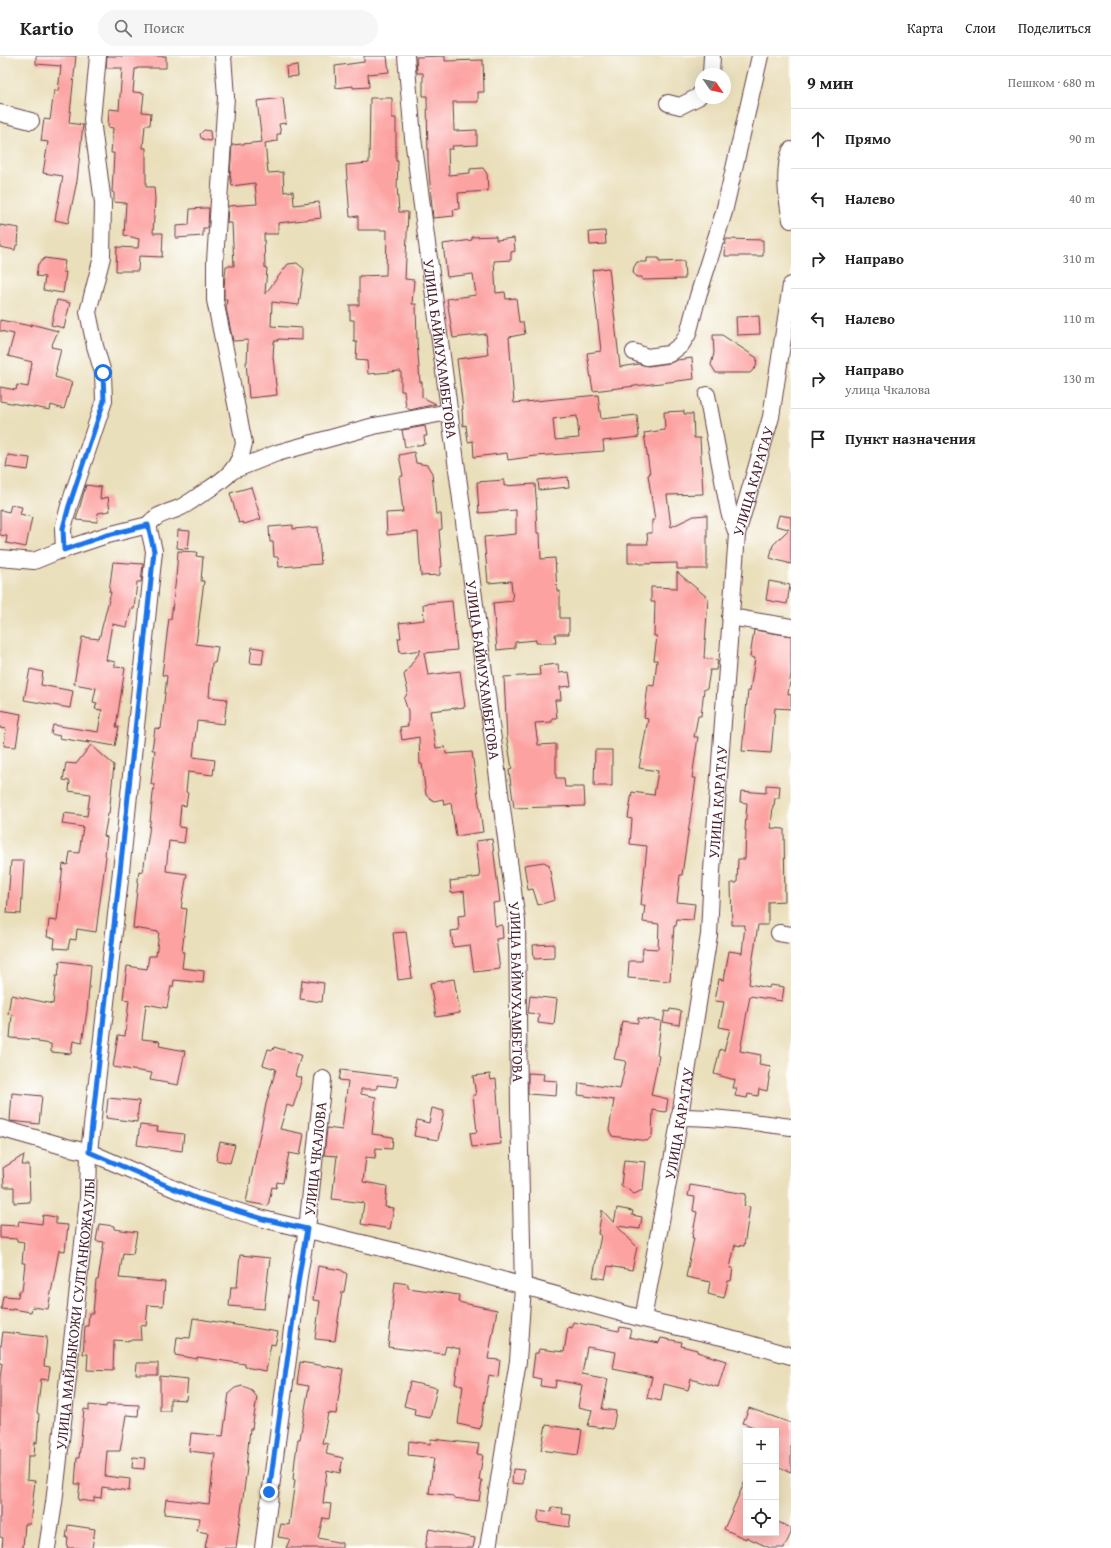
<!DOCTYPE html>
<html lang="ru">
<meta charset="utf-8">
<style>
:root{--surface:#fff;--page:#f6f6f6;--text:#222;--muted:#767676;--line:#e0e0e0}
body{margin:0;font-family:"Gentium Book Plus",serif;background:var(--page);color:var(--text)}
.controls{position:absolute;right:12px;bottom:12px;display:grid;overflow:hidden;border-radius:0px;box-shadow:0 4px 16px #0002}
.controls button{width:36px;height:36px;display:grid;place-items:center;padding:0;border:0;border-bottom:1px solid var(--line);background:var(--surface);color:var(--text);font:20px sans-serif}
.compass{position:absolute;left:695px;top:12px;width:36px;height:36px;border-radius:50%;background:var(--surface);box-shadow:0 4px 16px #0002;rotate:124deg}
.stop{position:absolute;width:12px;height:12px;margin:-9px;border:3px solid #1a73e8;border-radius:50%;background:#fff}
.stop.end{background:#1a73e8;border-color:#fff;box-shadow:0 1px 4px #0008}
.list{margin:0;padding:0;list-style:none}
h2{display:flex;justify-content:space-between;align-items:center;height:52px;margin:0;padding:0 16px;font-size:17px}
h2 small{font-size:13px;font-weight:400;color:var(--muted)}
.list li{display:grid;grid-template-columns:26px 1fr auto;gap:12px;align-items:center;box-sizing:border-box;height:60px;padding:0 16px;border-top:1px solid var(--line)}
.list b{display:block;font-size:15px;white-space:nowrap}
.list p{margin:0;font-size:13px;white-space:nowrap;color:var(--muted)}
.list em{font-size:13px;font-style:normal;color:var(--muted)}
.icon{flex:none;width:22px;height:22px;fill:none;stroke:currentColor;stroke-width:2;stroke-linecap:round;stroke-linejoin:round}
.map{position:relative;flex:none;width:791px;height:1492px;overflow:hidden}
header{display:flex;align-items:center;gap:24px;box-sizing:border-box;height:56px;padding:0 20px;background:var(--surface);border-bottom:1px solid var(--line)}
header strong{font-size:19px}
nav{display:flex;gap:22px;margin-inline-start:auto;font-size:14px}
.search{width:280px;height:36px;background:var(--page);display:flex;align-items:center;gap:10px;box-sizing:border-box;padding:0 14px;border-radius:22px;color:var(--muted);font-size:15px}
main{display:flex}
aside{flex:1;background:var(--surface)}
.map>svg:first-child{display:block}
</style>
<header>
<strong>Kartio</strong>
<div class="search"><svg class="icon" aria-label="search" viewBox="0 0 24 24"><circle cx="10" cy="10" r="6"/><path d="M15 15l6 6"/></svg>Поиск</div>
<nav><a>Карта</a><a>Слои</a><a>Поделиться</a></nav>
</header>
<main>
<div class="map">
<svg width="791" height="1492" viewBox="0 0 791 1492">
<rect width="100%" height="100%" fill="#fff"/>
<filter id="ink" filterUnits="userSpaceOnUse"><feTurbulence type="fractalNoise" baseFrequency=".025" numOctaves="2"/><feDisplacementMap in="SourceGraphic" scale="8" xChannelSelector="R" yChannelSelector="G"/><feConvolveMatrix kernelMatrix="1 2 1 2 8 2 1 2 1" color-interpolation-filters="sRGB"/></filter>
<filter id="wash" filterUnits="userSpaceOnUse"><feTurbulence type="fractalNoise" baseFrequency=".012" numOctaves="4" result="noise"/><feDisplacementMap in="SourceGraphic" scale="16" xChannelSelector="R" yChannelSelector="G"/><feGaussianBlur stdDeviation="0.9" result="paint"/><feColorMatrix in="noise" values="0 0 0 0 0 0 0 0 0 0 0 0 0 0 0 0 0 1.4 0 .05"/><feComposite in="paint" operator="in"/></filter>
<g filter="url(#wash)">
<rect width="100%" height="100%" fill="#eadfbb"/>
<g id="blocks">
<g fill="#fca2a1" fill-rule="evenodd">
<polygon points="36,0 76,0 69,67 83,69 77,125 68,167 55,164 63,120 43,117 48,86 41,85 44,63 50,64 54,35 58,35 61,10 36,8"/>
<polygon points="107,0 166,0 166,12 137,12 137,13 135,13 133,36 144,37 142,56 151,57 150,69 145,69 143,92 146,92 146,131 154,131 155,143 153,177 163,177 162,201 139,200 138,215 116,215 117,191 138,192 139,183 124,179 126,147 114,146 114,137 112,136 114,97 111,97 113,72 108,71 109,53 119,54 122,12 106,12"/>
<polygon points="364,0 387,0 389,16 368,18 369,31 353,32 353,30 336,32 335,10 364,6"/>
<polygon points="445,0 445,5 483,4 484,36 478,36 478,46 453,46 454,75 477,74 477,89 452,90 453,93 448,93 449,119 470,117 470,113 483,112 487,118 488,135 458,137 459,153 453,154 454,160 433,162 428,105 427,40 423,40 423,17 417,17 416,1"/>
<polygon points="297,9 298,20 287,21 286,11"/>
<polygon points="283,42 286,67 279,68 281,78 277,78 277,85 265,87 268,117 283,116 284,136 293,135 294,149 319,146 321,162 278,167 278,178 264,178 265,212 267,212 265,238 288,208 297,207 304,213 299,249 272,246 271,270 302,272 302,284 278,283 278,285 274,285 273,301 277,339 249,342 246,306 247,306 248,284 233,285 226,252 227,243 224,243 224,231 226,210 234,210 232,167 227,167 228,150 257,148 255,127 232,130 230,118 232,89 262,86 257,45"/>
<polygon points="370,42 392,42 392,62 396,62 396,105 398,105 397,130 399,156 408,156 405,223 414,224 412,248 416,248 417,285 420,326 422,326 422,341 436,348 410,354 406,351 404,335 401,335 401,315 368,318 367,305 356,304 357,286 354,286 354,264 350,264 350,249 359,249 359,220 386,219 387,174 358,174 358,160 350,161 346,109 369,107"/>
<polygon points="204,74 210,75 211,85 205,84 201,82 200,78"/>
<polygon points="204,152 209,152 208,172 203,172 203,180 176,182 176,170 189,169 190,153"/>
<polygon points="0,169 19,172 18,189 16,189 15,194 0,191"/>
<polygon points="605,175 606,188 590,189 589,176"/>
<path d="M496,180V184L514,182L515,195L511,196V204L494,205L496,237L505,236L506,243L516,242L519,266H523L525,278L509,281L514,347L598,339L601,363L637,359L639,381L603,385L604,395L536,400L508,404L507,397L474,401L473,385L468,386L466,369L463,370L462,353H463L457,303L488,299L486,278L453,282L447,243L476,239L473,218L447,221L443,188L472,184V181ZM577,360L579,382L555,384L553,363Z"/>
<polygon points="726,183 763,184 763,200 725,200"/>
<polygon points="45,202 65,205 63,216 66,216 63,237 43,234 45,221 36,220 38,208"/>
<polygon points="647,202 659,202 659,206 684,205 685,223 642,224 642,221 636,221 633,216 634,211 637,206 647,206"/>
<polygon points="609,212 620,311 639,308 648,310 670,307 677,304 692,302 694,323 593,335 587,297 601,295 592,214"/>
<polygon points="57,244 70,247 64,272 51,269"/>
<polygon points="759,260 760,278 737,279 736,261"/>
<polygon points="0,264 31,270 31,268 58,275 51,291 61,293 56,313 57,313 55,321 72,326 64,353 51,349 50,354 0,345 0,331 16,334 17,329 28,331 32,306 8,300 14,278 0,275"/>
<polygon points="713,279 722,279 757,302 756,311 750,317 716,317 711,309 714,297"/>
<polygon points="684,355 684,358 693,358 694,382 700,382 703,438 667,439 671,471 694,460 707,459 707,513 677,513 677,507 639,508 639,507 628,507 628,488 648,488 647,477 652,477 652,464 655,464 648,419 650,418 644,377 665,374 664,356"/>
<polygon points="425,370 427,380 424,380 425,388 405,391 402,374"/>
<polygon points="414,396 416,407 427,409 432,417 436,458 441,458 442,473 439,474 442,511 440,511 440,519 421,520 418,476 387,479 386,457 403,456 399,421 403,420 399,399"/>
<polygon points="8,399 30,402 28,414 6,411"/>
<polygon points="568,421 569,431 539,434 538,424"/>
<polygon points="504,424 504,430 535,428 537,453 536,453 537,477 540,477 541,503 555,502 557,535 560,535 560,562 569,562 569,578 555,578 556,587 536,587 536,584 515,586 515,592 497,594 493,547 513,545 511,525 488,527 484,481 516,478 516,454 479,457 477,426"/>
<polygon points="86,429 101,431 100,443 108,441 110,455 98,457 97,466 76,464"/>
<polygon points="251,431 261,463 244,468 243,466 239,467 230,437"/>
<polygon points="11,449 22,451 20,458 32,461 26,491 6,487 7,480 0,479 0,454 9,456"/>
<polygon points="779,459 791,461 791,508 770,502 773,489 789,473 776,470"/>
<polygon points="293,469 293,473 318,471 321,508 279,511 278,501 274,501 273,486 270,486 269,471"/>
<polygon points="178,474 190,475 188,493 177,492"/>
<polygon points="178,495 197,496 196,500 203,501 201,525 204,525 196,588 218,591 215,607 212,607 209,641 227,643 224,668 197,665 193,701 215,704 213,719 188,716 186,736 188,737 186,750 181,749 179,771 186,772 184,787 169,785 166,815 187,818 181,852 187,853 182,896 184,896 182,912 204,915 203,927 174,924 173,931 171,930 167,952 146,948 142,983 160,985 159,990 185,995 178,1029 150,1024 152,1017 113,1011 118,979 125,980 129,944 123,943 127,910 147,913 149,900 156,900 159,876 133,872 139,815 143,816 149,776 154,728 151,728 155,694 152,694 155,672 161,673 167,620 162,619 169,562 171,563 176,522"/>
<polygon points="113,506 143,508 141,526 137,526 134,553 131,553 127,571 112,568 106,604 115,606 115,611 125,612 116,671 119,671 115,690 86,685 89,687 59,682 60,680 51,678 53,669 98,676 102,654 95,653 97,647 93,646 96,632 74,628 82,581 99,583 111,536 109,536"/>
<polygon points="677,516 708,542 704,602 718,604 716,614 710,614 707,633 704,633 701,660 698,660 694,681 698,681 692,722 696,722 682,819 680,819 677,846 695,848 693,864 677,863 676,870 674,870 670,925 628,922 629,905 642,905 643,892 658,893 659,868 643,866 645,849 641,849 647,790 630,788 632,763 628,762 632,736 654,739 658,715 639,712 648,663 644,662 648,629 654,630 657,604 654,604 657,580 654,580 655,546 651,546 651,531 677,532"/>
<polygon points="769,525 790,529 787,548 766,544"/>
<polygon points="452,545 457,594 424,597 428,619 460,615 465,651 430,655 436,692 445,691 446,698 472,696 483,776 456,780 451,747 444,749 443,743 434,745 426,739 422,708 420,708 419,681 402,684 400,671 408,670 408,655 404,643 408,636 404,619 421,594 400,597 398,582 401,582 399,567 424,564 423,548"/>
<polygon points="754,574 791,580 791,618 788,638 791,639 791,653 775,652 771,697 742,695 748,635 750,635 755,602 750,601"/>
<polygon points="252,591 264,593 262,608 250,607"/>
<polygon points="558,608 559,617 569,616 571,630 560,631 561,644 555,644 557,662 552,662 552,666 535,667 538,689 556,688 556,722 564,722 565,731 584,731 585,750 514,752 509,714 512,713 507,683 504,621 540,619 539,610"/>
<polygon points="30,613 43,616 41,629 73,635 70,652 24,644"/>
<polygon points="0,654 21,658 16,691 4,690 6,673 0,672"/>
<polygon points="91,689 114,709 109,758 108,758 104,780 107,781 105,799 106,800 96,876 77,873 76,884 70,883 68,893 54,892 55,882 47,881 49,864 57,865 63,808 68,809 70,796 79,797 83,771 62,768 64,757 87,760 90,738 69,735 70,725 63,724 66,707 76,708"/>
<polygon points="595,694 612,694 612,730 594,730"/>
<polygon points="766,729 780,730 779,742 775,742 774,749 773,749 771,772 784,773 785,845 768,846 768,869 758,869 749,928 769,932 770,929 784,931 782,945 750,940 740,995 761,999 759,1008 771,1010 767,1035 759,1033 758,1040 748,1038 747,1042 735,1040 737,1032 733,1032 735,1024 714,1018 720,993 724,995 730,973 719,971 724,946 715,945 719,923 724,924 729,895 742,897 745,869 732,869 731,827 737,827 738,803 745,803 746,774 745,774 747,747 740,746 741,735 766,737"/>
<polygon points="492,783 500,846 493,847 495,870 502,869 503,882 496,883 500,913 474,916 470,889 453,891 451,875 459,874 458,860 466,859 464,835 451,837 450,825 480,821 476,785"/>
<polygon points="11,805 24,805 21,858 7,857"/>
<polygon points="544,806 549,809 555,844 538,849 533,833 528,834 524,809"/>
<polygon points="406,876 412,922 398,924 393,877"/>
<polygon points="554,888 554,902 534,903 533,889"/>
<polygon points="60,905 91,909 87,955 82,987 73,985 71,998 51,996 51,988 38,986 38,984 10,982 12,959 8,958 11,939 53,948 56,920 58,920"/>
<polygon points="454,923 460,957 436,961 430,927"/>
<polygon points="302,924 324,927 322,946 300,943"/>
<polygon points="530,940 557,943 554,969 538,967 539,958 528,957"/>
<polygon points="670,953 681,955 679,969 663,966 665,955 669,956"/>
<polygon points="638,962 661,965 657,999 659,1000 651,1039 668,1043 666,1056 653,1054 652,1080 647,1085 612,1080 609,1074 614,1044 578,1039 579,1027 620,1033 626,1005 614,1003 617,991 618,991 622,965 638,967"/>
<polygon points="274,991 301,999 295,1020 302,1022 293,1051 287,1049 280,1073 304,1078 300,1099 289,1097 283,1127 277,1126 276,1132 272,1131 268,1150 246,1146 266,1048 276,1013 263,1009 268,993 273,994"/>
<polygon points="341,1014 398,1021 396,1031 377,1029 377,1033 361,1033 361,1038 376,1041 372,1078 393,1081 392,1093 376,1092 375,1102 366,1101 363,1126 387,1130 385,1151 394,1152 390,1173 361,1168 364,1147 332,1143 337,1100 324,1099 327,1072 342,1074 348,1025 339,1024"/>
<polygon points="528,1017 544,1018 543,1024 557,1025 556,1040 528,1038"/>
<polygon points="490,1018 491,1024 496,1023 501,1088 472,1091 470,1077 477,1076 473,1039 476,1039 473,1020"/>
<polygon points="12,1037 42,1040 39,1068 10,1065"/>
<polygon points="108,1042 139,1045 137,1066 106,1062"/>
<polygon points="432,1052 444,1055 438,1084 414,1080 417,1064 429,1067"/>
<polygon points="140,1069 158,1071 157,1075 184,1078 182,1095 137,1089"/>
<polygon points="220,1086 235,1089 230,1107 216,1104"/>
<polygon points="24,1099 22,1109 29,1109 30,1146 14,1147 14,1131 4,1131 3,1112"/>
<polygon points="624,1104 646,1106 643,1134 634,1138 621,1129"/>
<polygon points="690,1129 746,1138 744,1150 750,1151 744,1190 735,1189 730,1212 733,1212 731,1225 728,1225 724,1242 708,1238 710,1226 686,1221 694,1182 692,1182 697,1156 693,1155 695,1141 688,1140"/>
<polygon points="617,1152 633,1155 632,1159 642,1161 640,1173 617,1170 637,1191 632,1214 608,1210 605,1223 593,1221 601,1179 598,1178 602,1154 614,1167"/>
<polygon points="43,1159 56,1161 56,1168 68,1169 65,1195 59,1194 48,1253 32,1251 31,1256 12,1253 12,1254 1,1253 3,1240 18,1241 19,1235 22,1235 25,1207 22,1207 24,1186 17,1185 17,1183 0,1182 0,1169 18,1170 19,1165 42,1168"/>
<polygon points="99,1168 114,1170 114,1173 137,1176 133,1198 123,1197 119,1222 165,1226 163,1250 148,1249 146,1270 140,1269 141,1284 128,1284 128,1285 114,1284 113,1315 87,1314 88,1298 83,1298 85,1270 88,1270 89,1257 93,1257 96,1224 98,1224 104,1186 96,1185"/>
<polygon points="240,1199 270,1202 264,1253 229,1250 231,1231 237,1231"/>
<polygon points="318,1210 341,1214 347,1218 344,1236 342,1236 335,1285 315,1283 320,1245 313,1244"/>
<polygon points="395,1226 408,1228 408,1232 459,1239 458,1246 497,1254 488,1303 500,1304 498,1321 489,1319 480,1373 458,1368 463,1329 455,1328 460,1293 446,1290 444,1298 388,1291"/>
<polygon points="193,1262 278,1276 275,1289 271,1288 266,1315 245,1311 245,1308 197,1301 197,1303 175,1299 177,1281 190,1282"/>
<polygon points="573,1266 619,1275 620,1271 631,1273 629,1281 659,1287 661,1282 682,1286 681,1290 697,1294 697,1296 726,1305 718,1331 691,1323 688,1334 664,1328 661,1345 647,1342 652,1321 613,1313 616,1296 587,1291 582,1318 608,1323 602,1353 616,1355 613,1373 588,1370 592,1354 578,1351 582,1329 556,1324 555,1332 540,1330 541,1323 532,1321 535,1297 538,1297 539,1293 564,1296 568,1271 572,1272"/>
<polygon points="3,1276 47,1281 44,1310 50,1311 48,1324 41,1323 37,1357 39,1358 37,1387 35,1386 34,1400 28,1400 27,1424 35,1425 30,1468 25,1468 23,1492 2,1492 3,1482 0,1481 0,1322 2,1307 0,1307 0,1289 1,1290"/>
<polygon points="300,1306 343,1313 336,1358 328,1357 322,1387 328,1388 326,1398 343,1402 340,1417 327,1414 323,1447 331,1448 329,1463 323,1462 318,1482 342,1487 342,1492 286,1492 290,1483 278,1481 281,1468 289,1469 295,1424 293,1423 295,1404 298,1383 300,1383 309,1330 297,1328"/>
<polygon points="137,1307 158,1307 158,1319 136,1319"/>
<polygon points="160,1320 188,1323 186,1344 170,1343 170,1355 160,1355"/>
<polygon points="410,1326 437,1332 430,1362 414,1359 415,1353 404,1350"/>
<polygon points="242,1330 252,1335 257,1341 252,1373 250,1373 246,1411 247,1412 236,1492 205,1492 208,1477 197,1475 200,1462 164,1458 166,1443 209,1448 215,1398 189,1395 191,1377 223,1380 229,1337 235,1332"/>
<polygon points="113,1348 139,1349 138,1360 126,1359 120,1395 107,1395 105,1420 130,1423 129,1435 102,1431 101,1442 94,1441 94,1446 78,1444 80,1428 75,1428 77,1402 79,1402 84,1353 89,1354 89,1349 106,1351 106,1349"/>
<polygon points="749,1352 791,1367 791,1416 776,1410 776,1375 764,1375 743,1367"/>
<polygon points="546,1369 582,1374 578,1399 541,1394"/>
<polygon points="431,1383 479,1388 477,1398 483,1399 479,1424 482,1424 479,1445 453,1442 453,1440 429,1437 434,1402 408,1399 409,1385 430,1388"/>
<polygon points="133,1401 145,1402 144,1413 132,1412"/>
<polygon points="513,1413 524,1414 523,1428 512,1427"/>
<polygon points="746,1423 746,1477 776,1477 776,1465 791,1472 791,1477 784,1492 770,1492 746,1481 746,1483 724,1473"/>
<polygon points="552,1451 563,1452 562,1458 571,1459 569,1471 537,1466 539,1454 551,1456"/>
<polygon points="68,1469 95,1473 92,1492 67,1492 68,1482 66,1482"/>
<polygon points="429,1473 475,1482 473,1492 425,1492"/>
</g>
</g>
</g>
<g filter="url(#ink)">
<use href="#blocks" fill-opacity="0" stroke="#623c41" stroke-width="1"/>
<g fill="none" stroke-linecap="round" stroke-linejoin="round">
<g stroke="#623c41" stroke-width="18">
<g id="minor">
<path id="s1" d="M406,0L413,82L517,865L519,1050L523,1231L518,1305L488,1492"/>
<polyline points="711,18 712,0"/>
<polyline points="668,47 680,50 698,41 701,37"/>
<polyline points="0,57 31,65"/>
<path d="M791,94C783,112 787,144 791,164"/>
<polyline points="634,296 647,301 669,298 681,289 688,278 698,240 724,156 760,0"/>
<polyline points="707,339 729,456 737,478"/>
<polyline points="234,414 277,397 374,370 449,356"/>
<path d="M148,469C157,458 164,458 177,453C185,450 193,444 200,439C223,424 239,416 244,387L215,244V205L226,41L223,0"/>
<polyline points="64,494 63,473 69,450 104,345 103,317 95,290 88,256 102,201 103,147 92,64 98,0"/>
<polyline points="0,502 34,505 56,496 104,480 148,469"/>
<polyline points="730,561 791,571"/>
<polyline points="779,877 791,879"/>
<path d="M679,1061C717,1061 754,1066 791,1071"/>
<polyline points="0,1072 70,1092 89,1096 198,1143 263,1163 423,1202 643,1263 739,1285 791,1300"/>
<path id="s2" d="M643,1263L678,1072L709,879L712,814L737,478L771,361L791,229"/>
<path id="s3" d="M47,1492L54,1447L88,1142L89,1096L123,797L154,495L148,469"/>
<path id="s4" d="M263,1492L299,1220L307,1173L323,1023"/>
</g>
</g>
<use href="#minor" stroke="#fff" stroke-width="16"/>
</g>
</g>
<g fill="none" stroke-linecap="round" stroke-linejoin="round" filter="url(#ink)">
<polyline stroke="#1a73e8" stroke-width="5" points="103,317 104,345 69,450 63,472 64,494 104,480 148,469 154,495 122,797 89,1096 198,1143 263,1163 307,1173 299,1220 269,1436"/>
</g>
<g text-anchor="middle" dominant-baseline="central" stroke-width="3" stroke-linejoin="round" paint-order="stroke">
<g font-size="15" fill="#4a1f2b" stroke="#fff">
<text stroke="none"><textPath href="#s1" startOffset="295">УЛИЦА БАЙМУХАМБЕТОВА</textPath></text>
<text stroke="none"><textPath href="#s2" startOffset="847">УЛИЦА КАРАТАУ</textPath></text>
<text stroke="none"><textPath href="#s1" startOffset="619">УЛИЦА БАЙМУХАМБЕТОВА</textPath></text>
<text stroke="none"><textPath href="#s2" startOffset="523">УЛИЦА КАРАТАУ</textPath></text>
<text stroke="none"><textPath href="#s1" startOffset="943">УЛИЦА БАЙМУХАМБЕТОВА</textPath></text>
<text stroke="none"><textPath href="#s2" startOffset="199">УЛИЦА КАРАТАУ</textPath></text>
<text stroke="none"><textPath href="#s4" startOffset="393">УЛИЦА ЧКАЛОВА</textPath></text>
<text stroke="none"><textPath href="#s3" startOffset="236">УЛИЦА МАЙЛЫКОЖИ СУЛТАНКОЖАУЛЫ</textPath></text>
</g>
</g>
</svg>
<div class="controls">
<button>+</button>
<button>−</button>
<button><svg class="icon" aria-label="locate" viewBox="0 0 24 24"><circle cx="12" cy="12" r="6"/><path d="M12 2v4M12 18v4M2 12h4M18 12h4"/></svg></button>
</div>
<svg class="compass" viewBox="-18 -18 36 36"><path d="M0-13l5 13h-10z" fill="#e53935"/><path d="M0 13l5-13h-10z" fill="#767676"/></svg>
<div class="stop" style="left:103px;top:317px"></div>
<div class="stop end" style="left:269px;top:1436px"></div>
</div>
<aside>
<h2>9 мин<small>Пешком · 680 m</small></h2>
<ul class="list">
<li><svg class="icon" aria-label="ahead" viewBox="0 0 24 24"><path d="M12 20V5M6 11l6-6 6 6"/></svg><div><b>Прямо</b></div><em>90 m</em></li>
<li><svg class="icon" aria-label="left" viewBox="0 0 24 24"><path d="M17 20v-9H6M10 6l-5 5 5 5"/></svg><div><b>Налево</b></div><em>40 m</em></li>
<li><svg class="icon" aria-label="right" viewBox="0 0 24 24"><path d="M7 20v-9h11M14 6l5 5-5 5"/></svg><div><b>Направо</b></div><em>310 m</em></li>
<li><svg class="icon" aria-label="left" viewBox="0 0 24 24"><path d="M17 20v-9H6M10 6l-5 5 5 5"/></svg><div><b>Налево</b></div><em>110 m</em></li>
<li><svg class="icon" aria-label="right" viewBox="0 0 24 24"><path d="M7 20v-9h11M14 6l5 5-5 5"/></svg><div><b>Направо</b><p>улица Чкалова</p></div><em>130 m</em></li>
<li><svg class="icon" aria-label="arrive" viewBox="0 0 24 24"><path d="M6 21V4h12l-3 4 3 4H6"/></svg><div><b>Пункт назначения</b></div></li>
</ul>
</aside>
</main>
